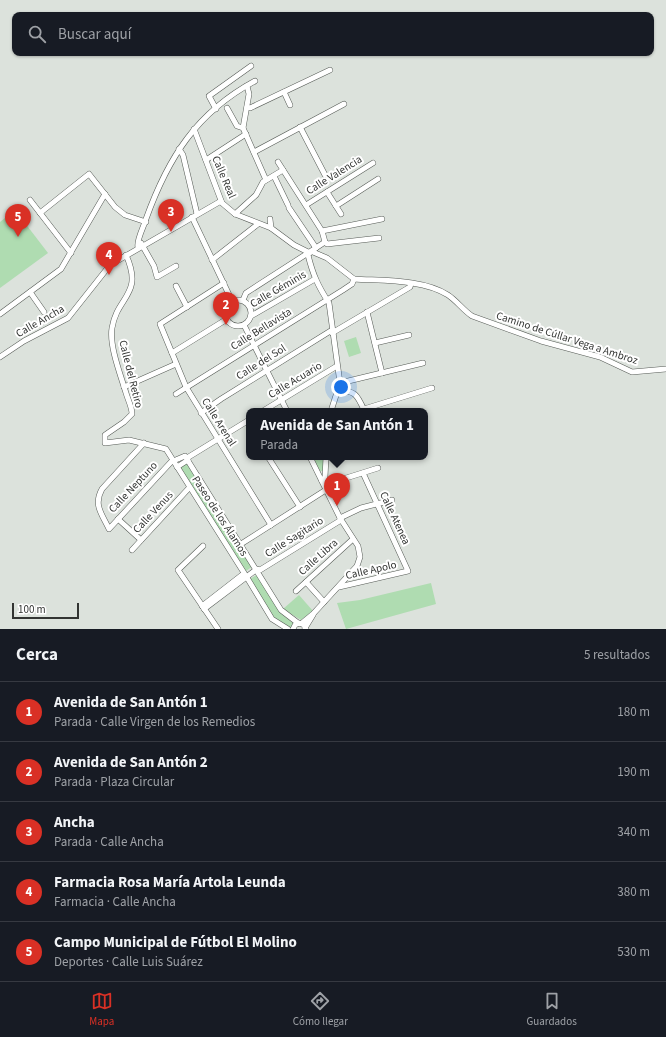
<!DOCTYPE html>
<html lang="es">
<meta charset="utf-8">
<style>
:root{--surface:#171b24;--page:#242831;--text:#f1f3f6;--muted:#9ea1a6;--line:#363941;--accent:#d93025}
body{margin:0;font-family:"Source Sans 3",sans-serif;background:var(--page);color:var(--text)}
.scale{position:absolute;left:12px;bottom:10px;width:67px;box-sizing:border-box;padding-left:4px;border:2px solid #323432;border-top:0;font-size:11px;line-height:14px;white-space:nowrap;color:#323432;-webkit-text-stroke:3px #fff;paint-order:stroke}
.you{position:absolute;left:341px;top:387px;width:14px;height:14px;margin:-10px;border:3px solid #fff;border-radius:50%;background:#1a73e8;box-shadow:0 0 0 6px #1a73e833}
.badge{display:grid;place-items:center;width:26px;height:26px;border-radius:50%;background:var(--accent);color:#fff;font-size:13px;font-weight:700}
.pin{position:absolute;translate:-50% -33px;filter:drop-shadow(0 1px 2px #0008)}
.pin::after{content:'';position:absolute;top:21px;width:14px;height:12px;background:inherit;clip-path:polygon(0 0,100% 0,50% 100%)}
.popup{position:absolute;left:246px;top:408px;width:182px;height:52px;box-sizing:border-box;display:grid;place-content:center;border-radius:8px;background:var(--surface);filter:drop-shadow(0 1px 3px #0005);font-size:13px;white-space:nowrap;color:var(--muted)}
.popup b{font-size:15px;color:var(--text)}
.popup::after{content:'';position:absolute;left:50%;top:100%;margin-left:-8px;border:8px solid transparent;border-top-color:var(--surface)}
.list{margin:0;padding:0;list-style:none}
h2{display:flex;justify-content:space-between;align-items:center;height:52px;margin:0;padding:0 16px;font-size:17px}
h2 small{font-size:13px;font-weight:400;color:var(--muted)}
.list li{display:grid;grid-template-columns:26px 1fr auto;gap:12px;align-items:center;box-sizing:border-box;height:60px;padding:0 16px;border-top:1px solid var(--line)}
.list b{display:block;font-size:15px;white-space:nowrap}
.list p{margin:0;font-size:13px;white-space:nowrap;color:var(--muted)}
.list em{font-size:13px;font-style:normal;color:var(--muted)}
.icon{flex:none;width:22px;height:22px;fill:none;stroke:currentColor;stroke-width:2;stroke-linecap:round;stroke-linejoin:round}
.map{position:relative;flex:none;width:666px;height:629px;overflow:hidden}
.search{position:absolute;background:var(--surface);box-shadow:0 1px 3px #0004;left:12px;right:12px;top:12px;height:44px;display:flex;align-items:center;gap:10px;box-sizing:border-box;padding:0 14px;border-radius:8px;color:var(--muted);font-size:15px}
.sheet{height:352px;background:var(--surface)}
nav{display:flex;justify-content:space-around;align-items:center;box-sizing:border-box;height:56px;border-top:1px solid var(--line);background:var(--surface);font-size:11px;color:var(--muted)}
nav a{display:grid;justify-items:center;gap:2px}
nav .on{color:var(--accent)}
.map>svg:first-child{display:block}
</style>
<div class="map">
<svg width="666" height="629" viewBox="0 0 666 629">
<rect width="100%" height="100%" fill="#dce2dc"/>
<g fill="#afdcb1">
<polygon points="15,210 48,253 0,288 0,222"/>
<polygon points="356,337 361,353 349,357 344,341"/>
<polygon points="313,457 323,457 323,471 320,471"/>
<polygon points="187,463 253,566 246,571 180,467"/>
<path d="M258,574L280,611L293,620L294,623L291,628C270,625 260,595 250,579Z"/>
<polygon points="431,583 436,604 346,629 337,603 360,600"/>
<polygon points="299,595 313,611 301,620 283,609"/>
</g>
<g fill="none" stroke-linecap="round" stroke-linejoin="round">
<g stroke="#565b56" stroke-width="6">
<g id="minor">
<polyline points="284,92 290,105"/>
<polyline points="247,107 250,108 330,70"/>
<polyline points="227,108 237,126 243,128 266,180"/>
<polyline points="216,109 209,96 251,66"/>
<polyline points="300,127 325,175"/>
<polyline points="243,128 249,94 247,86"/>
<polyline points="194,129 222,203 235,214 271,228 294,245 310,253"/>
<polyline points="179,149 183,155 197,214"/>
<polyline points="254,152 344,104"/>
<polyline points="206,160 246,134"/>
<polyline points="274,176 288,205"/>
<polyline points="327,192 341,214"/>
<polyline points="30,200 71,253"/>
<polyline points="306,205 373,163"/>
<polyline points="336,206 378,179"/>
<polyline points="289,208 316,248"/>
<polyline points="40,213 89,174 115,207 125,215 146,222"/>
<polyline points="235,214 256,195 263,182 283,170"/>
<polyline points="192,217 232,301"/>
<polyline points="270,219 271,228"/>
<polyline points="322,231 382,219"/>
<polyline points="325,242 327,244 379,238"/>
<polyline points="141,243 154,266 157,277 176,266"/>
<path d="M138,247C136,241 144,226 146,219C168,158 196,113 255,81"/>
<polyline points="313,252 327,258 354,279"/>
<path d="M126,255C144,295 117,296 112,328C109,346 121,376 126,393C128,400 132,407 132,414L124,422L105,435V443L129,440L166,449L246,576L272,619L288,629"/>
<path d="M308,255C313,275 318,286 329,303L340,383L331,411"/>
<polyline points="212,260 258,224"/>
<path d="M354,279C383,281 423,279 448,295C457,301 463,310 472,316L541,341L600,357L632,372L666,369"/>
<polyline points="224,283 160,324 186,387 271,525"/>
<polyline points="176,286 187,307"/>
<polyline points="30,292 44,312"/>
<circle cx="238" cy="313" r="13"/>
<polyline points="243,300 246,293 325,242 322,231 278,162"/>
<polyline points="367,312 382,373"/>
<polyline points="0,314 61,269 105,194"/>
<polyline points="251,316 315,279"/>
<polyline points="244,325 287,411"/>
<polyline points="332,333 410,287 411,284"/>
<polyline points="375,343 409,335"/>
<polyline points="172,353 227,319"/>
<polyline points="0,357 24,341 68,318 110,265 221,201"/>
<polyline points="340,383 423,363"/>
<polyline points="124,387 176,364"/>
<path d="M338,390C355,391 357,394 364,410"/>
<polyline points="176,394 343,290 352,284 354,279"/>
<polyline points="364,409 432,388"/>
<polyline points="263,411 337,366"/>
<polyline points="201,413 221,399 332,330"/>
<path d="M144,443L102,489C93,505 102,514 109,529L171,462L185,456L281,610L298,623"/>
<polyline points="268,457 300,507"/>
<polyline points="187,458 249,420"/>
<polyline points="177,467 188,460"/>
<polyline points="322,481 325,477 326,457"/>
<polyline points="340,518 361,508 392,500"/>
<polyline points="118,519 141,540"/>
<polyline points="241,544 343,479 378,468"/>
<polyline points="203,546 178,570 218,629"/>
<polyline points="132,550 189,488"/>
<polyline points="306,582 324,602"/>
<polyline points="339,587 408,571 363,473"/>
<polyline points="296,591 353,539"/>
<polyline points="202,606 242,575 246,576"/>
<polyline points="204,609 257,569 260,570 341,520"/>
<polyline points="302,623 313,614 357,566 360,557 358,546 340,518 310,457"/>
<polyline points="305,628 313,615"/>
<polyline points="293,629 295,625 299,623 304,625 306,629"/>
</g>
</g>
<use href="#minor" stroke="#fff" stroke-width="5"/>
</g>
<g text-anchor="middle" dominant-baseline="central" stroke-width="4" stroke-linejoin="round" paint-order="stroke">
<g font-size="11" fill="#323432" stroke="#fff">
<text transform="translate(334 175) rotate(-32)">Calle Valencia</text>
<text transform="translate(224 177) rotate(67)">Calle Real</text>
<text transform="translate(278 289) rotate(-30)">Calle Géminis</text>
<text transform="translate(40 321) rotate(-30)">Calle Ancha</text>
<text transform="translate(261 329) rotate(-32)">Calle Bellavista</text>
<text transform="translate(567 338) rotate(18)">Camino de Cúllar Vega a Ambroz</text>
<text transform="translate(261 362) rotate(-32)">Calle del Sol</text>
<text transform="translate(131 374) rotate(76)">Calle del Retiro</text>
<text transform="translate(295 380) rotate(-31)">Calle Acuario</text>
<text transform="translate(219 422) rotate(58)">Calle Arenal</text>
<text transform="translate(133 487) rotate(-47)">Calle Neptuno</text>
<text transform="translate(153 512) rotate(-47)">Calle Venus</text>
<text transform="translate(220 516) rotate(57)">Paseo de los Álamos</text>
<text transform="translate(395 518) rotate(65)">Calle Atenea</text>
<text transform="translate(294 537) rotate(-32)">Calle Sagitario</text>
<text transform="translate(318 557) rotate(-42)">Calle Libra</text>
<text transform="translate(371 570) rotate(-13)">Calle Apolo</text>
</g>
</g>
</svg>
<div class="scale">100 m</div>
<div class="you"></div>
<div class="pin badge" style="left:337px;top:506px">1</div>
<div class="popup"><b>Avenida de San Antón 1</b>Parada</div>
<div class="pin badge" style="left:226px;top:325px">2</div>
<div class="pin badge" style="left:171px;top:232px">3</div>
<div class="pin badge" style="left:109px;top:275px">4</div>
<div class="pin badge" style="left:18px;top:237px">5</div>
<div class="search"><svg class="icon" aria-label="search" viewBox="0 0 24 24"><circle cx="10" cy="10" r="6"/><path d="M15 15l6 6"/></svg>Buscar aquí</div>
</div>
<section class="sheet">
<h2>Cerca<small>5 resultados</small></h2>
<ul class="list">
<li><span class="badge">1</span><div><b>Avenida de San Antón 1</b><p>Parada · Calle Virgen de los Remedios</p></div><em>180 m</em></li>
<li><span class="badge">2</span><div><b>Avenida de San Antón 2</b><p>Parada · Plaza Circular</p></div><em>190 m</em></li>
<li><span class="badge">3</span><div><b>Ancha</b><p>Parada · Calle Ancha</p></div><em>340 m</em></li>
<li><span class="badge">4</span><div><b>Farmacia Rosa María Artola Leunda</b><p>Farmacia · Calle Ancha</p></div><em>380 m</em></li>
<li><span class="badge">5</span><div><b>Campo Municipal de Fútbol El Molino</b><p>Deportes · Calle Luis Suárez</p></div><em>530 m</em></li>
</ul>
</section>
<nav>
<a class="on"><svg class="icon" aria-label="map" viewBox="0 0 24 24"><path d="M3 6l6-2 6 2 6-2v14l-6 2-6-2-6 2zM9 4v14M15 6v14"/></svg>Mapa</a>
<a><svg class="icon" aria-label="directions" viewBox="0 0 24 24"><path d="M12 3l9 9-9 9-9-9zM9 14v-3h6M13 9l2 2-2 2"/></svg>Cómo llegar</a>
<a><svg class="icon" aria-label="saved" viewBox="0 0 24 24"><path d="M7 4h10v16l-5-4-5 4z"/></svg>Guardados</a>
</nav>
